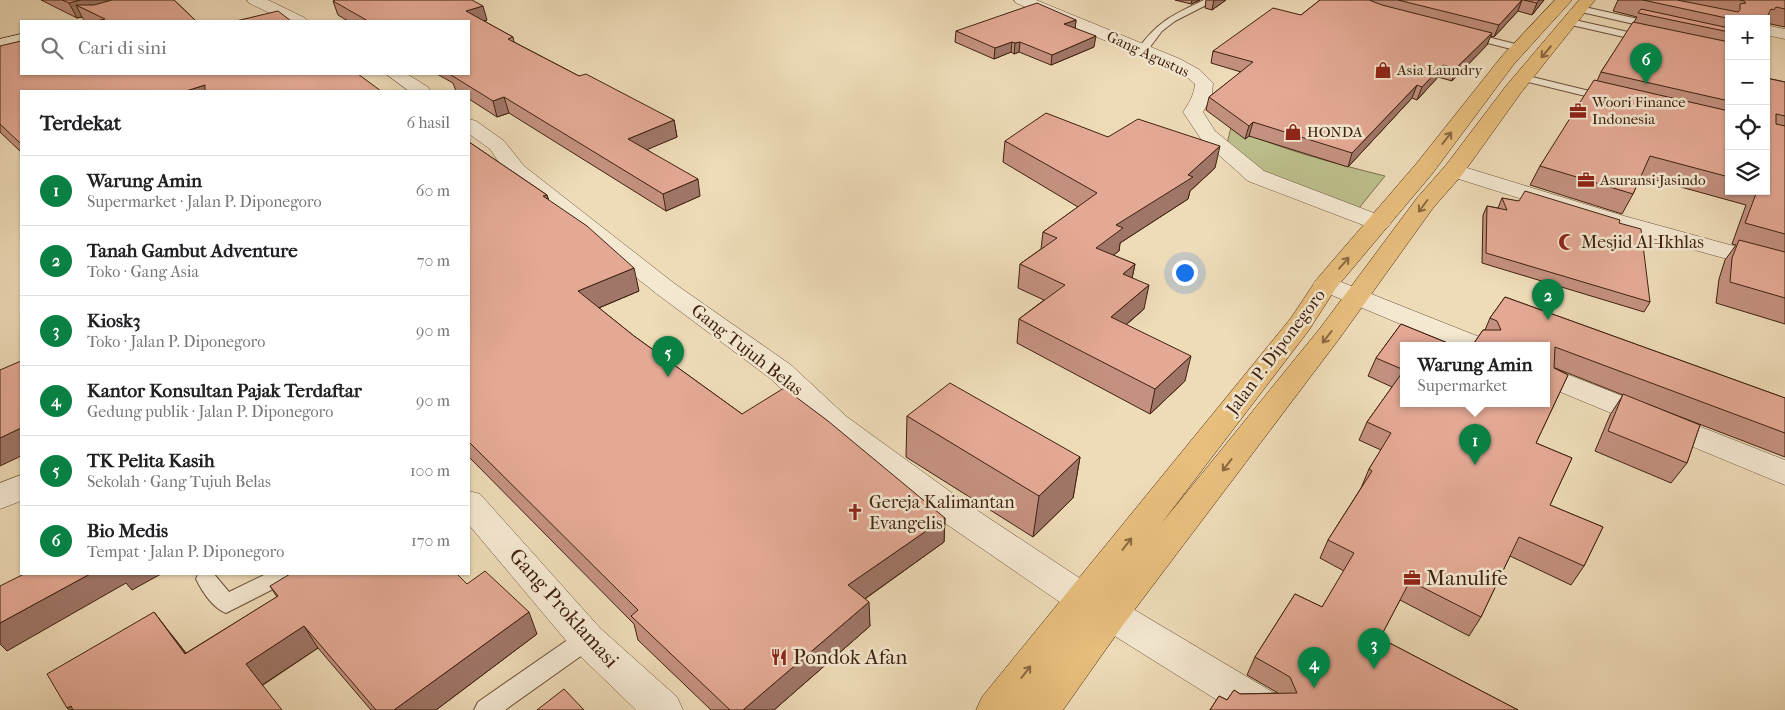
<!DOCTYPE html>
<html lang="id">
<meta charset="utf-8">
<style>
:root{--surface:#fff;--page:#f6f6f6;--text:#202124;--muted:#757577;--line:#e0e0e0;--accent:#0b8043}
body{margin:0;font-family:"IM FELL French Canon",serif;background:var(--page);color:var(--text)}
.controls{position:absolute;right:15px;top:15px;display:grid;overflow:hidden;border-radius:0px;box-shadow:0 1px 4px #0004}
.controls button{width:45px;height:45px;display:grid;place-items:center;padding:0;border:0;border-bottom:1px solid var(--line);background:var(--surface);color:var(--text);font:25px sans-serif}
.you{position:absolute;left:1184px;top:272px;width:18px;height:18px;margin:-12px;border:4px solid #fff;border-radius:50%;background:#1a73e8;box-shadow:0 0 0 8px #1a73e833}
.badge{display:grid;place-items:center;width:32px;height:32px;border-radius:50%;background:var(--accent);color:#fff;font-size:16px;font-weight:700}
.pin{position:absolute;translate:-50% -41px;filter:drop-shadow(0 1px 2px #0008)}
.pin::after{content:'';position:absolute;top:26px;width:18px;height:15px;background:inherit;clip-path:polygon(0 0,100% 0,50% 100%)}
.popup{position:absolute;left:1400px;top:342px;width:150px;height:65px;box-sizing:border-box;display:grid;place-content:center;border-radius:0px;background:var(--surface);filter:drop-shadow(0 1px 4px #0005);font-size:16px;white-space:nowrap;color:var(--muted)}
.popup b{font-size:19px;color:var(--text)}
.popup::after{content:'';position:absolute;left:50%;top:100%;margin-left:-10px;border:10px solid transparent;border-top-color:var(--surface)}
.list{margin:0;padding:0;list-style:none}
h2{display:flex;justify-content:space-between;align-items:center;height:65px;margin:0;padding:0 20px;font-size:21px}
h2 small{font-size:16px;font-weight:400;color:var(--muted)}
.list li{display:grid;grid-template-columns:32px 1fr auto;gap:15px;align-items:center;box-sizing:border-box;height:70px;padding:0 20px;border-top:1px solid var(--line)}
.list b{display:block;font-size:19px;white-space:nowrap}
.list p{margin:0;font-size:16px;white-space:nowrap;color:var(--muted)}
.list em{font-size:16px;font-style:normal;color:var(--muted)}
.icon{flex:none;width:28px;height:28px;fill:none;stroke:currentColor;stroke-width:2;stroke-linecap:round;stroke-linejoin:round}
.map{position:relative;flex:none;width:1785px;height:710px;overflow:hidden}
.search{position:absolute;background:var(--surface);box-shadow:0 1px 4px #0004;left:20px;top:20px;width:450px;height:55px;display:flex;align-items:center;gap:12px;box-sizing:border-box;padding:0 18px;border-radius:0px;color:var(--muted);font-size:19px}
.panel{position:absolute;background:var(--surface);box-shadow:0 1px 4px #0004;left:20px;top:90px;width:450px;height:485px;border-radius:0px}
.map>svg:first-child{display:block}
</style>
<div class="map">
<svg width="1785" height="710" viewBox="0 0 1785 710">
<rect width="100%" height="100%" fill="#eedbb8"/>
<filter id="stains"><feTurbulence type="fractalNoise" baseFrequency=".004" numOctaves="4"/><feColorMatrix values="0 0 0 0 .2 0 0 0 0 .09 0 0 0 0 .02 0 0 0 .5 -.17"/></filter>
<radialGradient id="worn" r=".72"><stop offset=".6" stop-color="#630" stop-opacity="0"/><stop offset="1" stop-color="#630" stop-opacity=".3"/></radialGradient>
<path fill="#bcbf8c" stroke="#7e704e" d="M1231,127C1279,149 1333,163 1385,176L1359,208L1252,167L1227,144Z"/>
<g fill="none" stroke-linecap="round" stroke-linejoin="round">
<g stroke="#6b5039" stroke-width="2">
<g id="lane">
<path d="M1204,0H1216L1175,21L1162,31L1147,51H1139L1138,49C1158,21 1173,15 1204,0Z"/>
<polygon points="1580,6 1656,23 1661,26 1656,29 1577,11 1577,7"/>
<polygon points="1570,19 1646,36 1651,39 1646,42 1567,24 1567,20"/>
<polygon points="1468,32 1523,46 1524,48 1519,51 1464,37 1463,35"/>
<polygon points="1524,75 1610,96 1612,98 1606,101 1520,80 1519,78"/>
<path d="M198,574H214L229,592L266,574H294L291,580L226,613C213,608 202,591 196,579Z"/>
<polygon points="587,630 595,632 598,639 595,646 505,710 474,710 478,702 579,632"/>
</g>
</g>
<g stroke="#6b5039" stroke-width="1">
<g id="street">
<polygon points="247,0 268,0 305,18 307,21 286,21 249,3"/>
<path d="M1014,0H1036L1180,59L1200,70L1213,83L1212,95L1203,112L1215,131L1264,171L1387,218L1391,223L1387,228L1379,230L1371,228L1248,181L1201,139L1183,112C1189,103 1194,95 1195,84L1188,78L1168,67L1016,3Z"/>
<polygon points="1766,25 1785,29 1785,39 1766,35"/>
<polygon points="386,74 407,74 428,87 430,91 409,91"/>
<polygon points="469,119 476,121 504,141 524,166 675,284 791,365 847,417 963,501 1096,589 1101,599 1099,603 1110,599 1123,603 1281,697 1287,710 1233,710 1097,625 1092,614 1094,610 1083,614 1070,609 939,519 825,431 771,379 657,294 508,176 490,149 469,134"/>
<polygon points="1454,164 1624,216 1785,260 1785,275 1608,226 1446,175 1443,170 1446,165"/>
<polygon points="1326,276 1487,340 1491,346 1453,346 1317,289 1313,284 1317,279"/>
<polygon points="1546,366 1785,460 1785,485 1546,386"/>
<polygon points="21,475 21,501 0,509 0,483"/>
<polygon points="469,491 480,494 600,628 677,697 683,710 636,710 574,650 469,525"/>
</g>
</g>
<g stroke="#3f210f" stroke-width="1">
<polygon id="secondary" points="21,34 21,44 0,49 0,39"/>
</g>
<g stroke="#3f210f" stroke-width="1">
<polygon id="primary" points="1555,0 1572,0 1514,64 1432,174 1336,288 1309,330 1161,524 1321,327 1417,198 1446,165 1506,86 1579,0 1595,0 1520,94 1462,175 1433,208 1339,339 1123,625 1063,710 1020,710 1022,707 1020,710 976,710 982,697 1291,318 1317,279 1416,164 1502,56"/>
</g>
<use href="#lane" fill="#f4e8d1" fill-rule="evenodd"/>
<use href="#street" fill="#f4e8d1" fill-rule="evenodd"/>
<use href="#secondary" fill="#f4e8d1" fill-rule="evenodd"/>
<use href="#primary" fill="#e7be7c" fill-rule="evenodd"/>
</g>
<g fill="#c49180" stroke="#3f210f">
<polygon points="41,0 174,0 196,21 85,21 82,17 77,18"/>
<polygon points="1175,0 1200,0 1191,4"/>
<polygon points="1206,0 1226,0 1212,10 1205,8"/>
<polygon points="1320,0 1544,0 1532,15 1518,11 1494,37 1490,36 1487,45 1452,81 1438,77 1417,100 1412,98 1348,167 1249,136 1245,139 1206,110 1209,97 1241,72 1211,63 1213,51 1301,15"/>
<polygon points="1618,0 1785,0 1785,27 1766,23 1766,19 1729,19 1729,191 1766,191 1766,78 1785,82 1785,324 1716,303 1719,279 1725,260 1736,245 1732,244 1746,205 1641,176 1633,194 1622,214 1530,185 1540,166 1597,81 1601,72 1634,22 1637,17 1613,11"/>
<polygon points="333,1 487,20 484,21 513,37 514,42 579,76 674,120 677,137 647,149 700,196 666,211 509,113 497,117 469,99 469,91 456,91 453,83 437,74 469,74 469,21 348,21 338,15"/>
<polygon points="1076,20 1075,28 1094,47 1051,65 1019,52 1014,54 1011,52 994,59 955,42 956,31"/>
<polygon points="0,46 21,91 21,152 0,132"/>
<polygon points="1108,137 1215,168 1190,191 1188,199 1120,243 1119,251 1113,255 1135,264 1132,278 1144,309 1126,325 1185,381 1150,414 1017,343 1019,319 1044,300 1018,288 1020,264 1041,249 1043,232 1078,207 1003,162 1005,141"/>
<polygon points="469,142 547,195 549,201 639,291 599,308 634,336 742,414 945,518 944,542 865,599 870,626 774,710 711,710 638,640 634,624 469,457"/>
<polygon points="1502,198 1619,223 1650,302 1644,312 1482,263 1483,215 1487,206 1498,208"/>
<polygon points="1505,297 1785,398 1785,457 1647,404 1700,425 1687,463 1671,483 1595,451 1610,415 1623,395 1555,368 1568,375 1536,443 1572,458 1550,505 1603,527 1584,566 1571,585 1510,556 1481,617 1469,636 1400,600 1380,638 1518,710 1210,710 1219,696 1227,700 1234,690 1240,694 1278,693 1247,675 1255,657 1295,594 1322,607 1344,571 1320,558 1328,540 1361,488 1369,469 1381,450 1359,440 1367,422 1392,387 1368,376 1376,358 1401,324 1455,346 1404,346 1404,404 1546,404 1546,346 1472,346 1483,330 1485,330 1490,318"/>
<polygon points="907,416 1080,457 1073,498 1033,537 906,457"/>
<polygon points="467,584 537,634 436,710 371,710 318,648 263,685 69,710 171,634 186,653 277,597 270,586"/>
</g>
<g fill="#a07668" stroke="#3f210f">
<polygon points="80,0 140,0 93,13 76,5 82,17 77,18 69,3"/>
<polygon points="1192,0 1200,0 1191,4"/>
<polygon points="1214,0 1226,0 1212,10"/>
<polygon points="1522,0 1518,11 1494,37 1499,25"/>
<polygon points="1539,0 1544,0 1532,15 1537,3"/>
<polygon points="483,6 487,20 470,25 466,11"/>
<polygon points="1076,20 1075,30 1064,24"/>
<polygon points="1492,33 1487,45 1452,81 1456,68"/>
<polygon points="1096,36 1094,47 1051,65 1052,55"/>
<polygon points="1012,42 1011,52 994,59 995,48"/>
<polygon points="1020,42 1019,52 1014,54 1015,43"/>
<polygon points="1443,65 1438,77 1417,100 1422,87"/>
<polygon points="205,85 207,91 186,91"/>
<polygon points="1417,85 1412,98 1348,167 1352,153"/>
<polygon points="504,97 509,113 497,117 493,101"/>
<polygon points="674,120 677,137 632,156 628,139"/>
<polygon points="1253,122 1249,136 1245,139 1249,126"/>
<polygon points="1220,146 1215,168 1190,191 1188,199 1120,243 1119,251 1092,271 1096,248 1116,225 1188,175"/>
<polygon points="698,179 700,196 666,211 663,194"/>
<polygon points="547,195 553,217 543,196"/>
<polygon points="1135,264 1130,288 1123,274"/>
<polygon points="634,268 639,291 584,314 578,291"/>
<polygon points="1149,285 1144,309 1107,341 1111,317"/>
<polygon points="1191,356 1185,381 1150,414 1155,389"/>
<polygon points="21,428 21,456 0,466 0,438"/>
<polygon points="1080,457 1073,498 1033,537 1039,496"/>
<polygon points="945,518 944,542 849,610 848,585"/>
<polygon points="90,574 161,574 132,590 126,583 7,651 0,644 0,623"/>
<polygon points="869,602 870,626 774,710 743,710"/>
<polygon points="154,612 171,634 203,675 185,654"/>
<polygon points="529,612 537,634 436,710 394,710"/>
<polygon points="304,626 318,648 262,685 246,664"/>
<polygon points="71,706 75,710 69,710 67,708"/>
</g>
<g fill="#e4a995" stroke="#3f210f">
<polygon points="62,0 80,0 69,3"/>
<polygon points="112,0 174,0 196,21 96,21 105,19 76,5 94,5"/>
<polygon points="335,0 472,0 483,6 466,11 513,37 508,39 579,76 586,74 674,120 628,139 698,179 663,194 504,97 493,101 451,75 455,74 469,74 469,21 368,21 333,1"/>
<polygon points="1320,0 1369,0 1382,5 1492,33 1456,68 1443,65 1422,87 1417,85 1352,153 1253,122 1249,126 1209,97 1253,62 1213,51 1273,8 1301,15"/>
<polygon points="1398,0 1522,0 1499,25"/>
<polygon points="1524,0 1539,0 1537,3"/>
<polygon points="1643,0 1677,0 1738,12 1740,10 1740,4 1746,3 1744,1 1740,0 1785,0 1785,9 1776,7 1774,10 1771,9 1766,19 1731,19"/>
<polygon points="1037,3 1076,20 1064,24 1096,36 1052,55 1020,42 1015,43 1012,42 995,48 956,31"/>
<polygon points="1641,9 1729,28 1729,32 1638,13"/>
<polygon points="278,11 291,21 236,21"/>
<polygon points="1633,22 1729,42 1729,101 1601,72"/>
<polygon points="21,41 21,74 358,74 381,91 205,91 205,85 186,91 21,91 21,144 0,124 0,46"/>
<polygon points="1766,78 1785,82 1785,116 1776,114 1776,124 1785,126 1785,234 1745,223 1757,191 1766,191"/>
<polygon points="1594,80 1729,111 1729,177 1650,156 1633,194 1540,166"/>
<polygon points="1046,113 1108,137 1138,119 1220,146 1188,175 1193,177 1116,225 1123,228 1096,248 1135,264 1123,274 1149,285 1111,317 1191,356 1155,389 1019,319 1065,285 1020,264 1057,238 1043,232 1097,193 1005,141"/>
<polygon points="469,142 547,195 543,196 587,226 634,268 578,291 634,336 742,414 784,388 828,421 945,518 848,585 869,602 743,710 730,710 631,616 638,610 469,442"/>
<polygon points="1525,191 1620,220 1619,223 1641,229 1650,302 1486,253 1487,206 1507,210 1502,198 1519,201"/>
<polygon points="1739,240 1785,252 1785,298 1730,282 1732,258"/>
<polygon points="1505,297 1785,398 1785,433 1555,347 1554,368 1568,375 1536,443 1572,458 1550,505 1603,527 1584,566 1519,537 1481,617 1410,581 1380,638 1518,710 1210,710 1219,696 1227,700 1234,690 1240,694 1297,693 1290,677 1255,657 1295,594 1322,607 1354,553 1328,540 1372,471 1369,469 1391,433 1367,422 1404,370 1376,358 1401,324 1455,346 1404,346 1404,404 1546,404 1546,346 1472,346 1483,330 1501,330 1497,321 1490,318"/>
<polygon points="21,361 21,428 0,438 0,370"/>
<polygon points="950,383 1080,457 1039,496 907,416"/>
<polygon points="1623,394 1700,425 1687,463 1608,431"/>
<polygon points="485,571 529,612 394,710 376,710 304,626 246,664 282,710 73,710 71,706 67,708 47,674 154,612 185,654 278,596 270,586 290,574 457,574 467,584"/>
<polygon points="24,574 90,574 0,623 0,586"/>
<polygon points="564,689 584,710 537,710"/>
</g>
<defs><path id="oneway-shaft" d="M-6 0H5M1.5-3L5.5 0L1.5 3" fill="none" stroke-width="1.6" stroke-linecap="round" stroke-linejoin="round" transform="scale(1.25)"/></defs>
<g stroke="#8b6840">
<use href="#oneway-shaft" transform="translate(1546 52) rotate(130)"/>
<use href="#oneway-shaft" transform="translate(1447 138) rotate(-52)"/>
<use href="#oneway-shaft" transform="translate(1423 206) rotate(127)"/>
<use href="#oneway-shaft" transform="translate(1344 263) rotate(-49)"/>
<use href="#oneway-shaft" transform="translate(1327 337) rotate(128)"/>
<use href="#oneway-shaft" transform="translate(1227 465) rotate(128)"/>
<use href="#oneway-shaft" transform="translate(1127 544) rotate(-52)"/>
<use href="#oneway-shaft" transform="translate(1026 672) rotate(-52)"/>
</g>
<defs>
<g id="shop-bare" transform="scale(1.35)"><path d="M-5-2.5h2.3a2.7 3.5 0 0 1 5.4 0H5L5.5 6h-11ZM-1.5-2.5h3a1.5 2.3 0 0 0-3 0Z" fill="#8f2418" stroke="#f4e8d1" stroke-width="2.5" paint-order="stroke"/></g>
<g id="office-bare" transform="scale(1.35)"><path d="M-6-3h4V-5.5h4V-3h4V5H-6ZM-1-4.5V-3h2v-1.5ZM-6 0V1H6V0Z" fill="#8f2418" stroke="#f4e8d1" stroke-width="2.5" paint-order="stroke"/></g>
<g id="mosque-bare" transform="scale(1.35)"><path d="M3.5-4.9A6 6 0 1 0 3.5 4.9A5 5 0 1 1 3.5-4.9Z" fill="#8f2418" stroke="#f4e8d1" stroke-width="2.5" paint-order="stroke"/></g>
<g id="church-bare" transform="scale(1.35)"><path d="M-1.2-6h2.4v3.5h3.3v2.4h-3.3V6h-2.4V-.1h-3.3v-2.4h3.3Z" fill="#8f2418" stroke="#f4e8d1" stroke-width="2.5" paint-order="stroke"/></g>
<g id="restaurant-bare" transform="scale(1.35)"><path d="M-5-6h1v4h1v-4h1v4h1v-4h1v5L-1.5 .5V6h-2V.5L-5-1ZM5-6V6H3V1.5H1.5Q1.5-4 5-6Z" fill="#8f2418" stroke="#f4e8d1" stroke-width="2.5" paint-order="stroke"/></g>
</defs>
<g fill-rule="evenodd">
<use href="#shop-bare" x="1383" y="70"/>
<use href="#office-bare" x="1578" y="111"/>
<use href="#shop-bare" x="1293" y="132"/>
<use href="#office-bare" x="1586" y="180"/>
<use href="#mosque-bare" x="1567" y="242"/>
<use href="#church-bare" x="855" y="512"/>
<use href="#office-bare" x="1412" y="578"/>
<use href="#restaurant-bare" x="779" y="657"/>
</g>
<g text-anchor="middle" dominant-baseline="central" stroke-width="5" stroke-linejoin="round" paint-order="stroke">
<g font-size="15" fill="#3f210f" stroke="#f4e8d1">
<text transform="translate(1148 54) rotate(25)">Gang Agustus</text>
</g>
<g font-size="15" fill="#3f210f" stroke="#f4e8d1" text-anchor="start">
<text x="1397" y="70">Asia Laundry</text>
<text x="1592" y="102">Woori Finance<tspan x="1592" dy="17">Indonesia</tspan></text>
<text x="1307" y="132">HONDA</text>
<text x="1600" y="180">Asuransi Jasindo</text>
</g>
<g font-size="18" fill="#3f210f" stroke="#f4e8d1" text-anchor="start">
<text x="1581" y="242">Mesjid Al-Ikhlas</text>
<text x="869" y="502">Gereja Kalimantan<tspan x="869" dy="21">Evangelis</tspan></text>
</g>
<g font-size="18" fill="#3f210f" stroke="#f4e8d1">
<text transform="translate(747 350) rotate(38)">Gang Tujuh Belas</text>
<text transform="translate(1276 352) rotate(-53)">Jalan P. Diponegoro</text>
</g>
<g font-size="21" fill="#3f210f" stroke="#f4e8d1" text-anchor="start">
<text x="1426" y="578">Manulife</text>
<text x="793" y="657">Pondok Afan</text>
</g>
<g font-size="21" fill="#3f210f" stroke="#f4e8d1">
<text transform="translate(564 608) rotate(48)">Gang Proklamasi</text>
</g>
</g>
<rect width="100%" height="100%" filter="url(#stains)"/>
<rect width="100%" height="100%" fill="url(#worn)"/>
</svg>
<div class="controls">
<button>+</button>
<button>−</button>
<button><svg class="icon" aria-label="locate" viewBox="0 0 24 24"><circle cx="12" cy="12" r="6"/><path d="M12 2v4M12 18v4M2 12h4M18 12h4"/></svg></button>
<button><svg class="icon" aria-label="layers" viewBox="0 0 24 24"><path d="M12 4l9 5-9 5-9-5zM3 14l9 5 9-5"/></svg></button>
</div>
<div class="you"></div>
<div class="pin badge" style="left:1475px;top:465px">1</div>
<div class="popup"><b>Warung Amin</b>Supermarket</div>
<div class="pin badge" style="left:1548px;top:320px">2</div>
<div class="pin badge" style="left:1374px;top:669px">3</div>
<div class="pin badge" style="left:1314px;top:688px">4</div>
<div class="pin badge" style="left:668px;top:377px">5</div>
<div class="pin badge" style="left:1646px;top:84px">6</div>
<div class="search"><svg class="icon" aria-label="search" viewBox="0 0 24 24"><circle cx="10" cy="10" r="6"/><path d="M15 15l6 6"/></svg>Cari di sini</div>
<section class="panel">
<h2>Terdekat<small>6 hasil</small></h2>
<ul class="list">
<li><span class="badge">1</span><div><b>Warung Amin</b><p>Supermarket · Jalan P. Diponegoro</p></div><em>60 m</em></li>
<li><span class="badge">2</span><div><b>Tanah Gambut Adventure</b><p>Toko · Gang Asia</p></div><em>70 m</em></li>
<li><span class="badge">3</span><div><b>Kiosk3</b><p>Toko · Jalan P. Diponegoro</p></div><em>90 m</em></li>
<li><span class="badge">4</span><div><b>Kantor Konsultan Pajak Terdaftar</b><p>Gedung publik · Jalan P. Diponegoro</p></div><em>90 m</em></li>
<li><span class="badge">5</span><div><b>TK Pelita Kasih</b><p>Sekolah · Gang Tujuh Belas</p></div><em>100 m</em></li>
<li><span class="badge">6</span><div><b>Bio Medis</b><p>Tempat · Jalan P. Diponegoro</p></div><em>170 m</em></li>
</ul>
</section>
</div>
